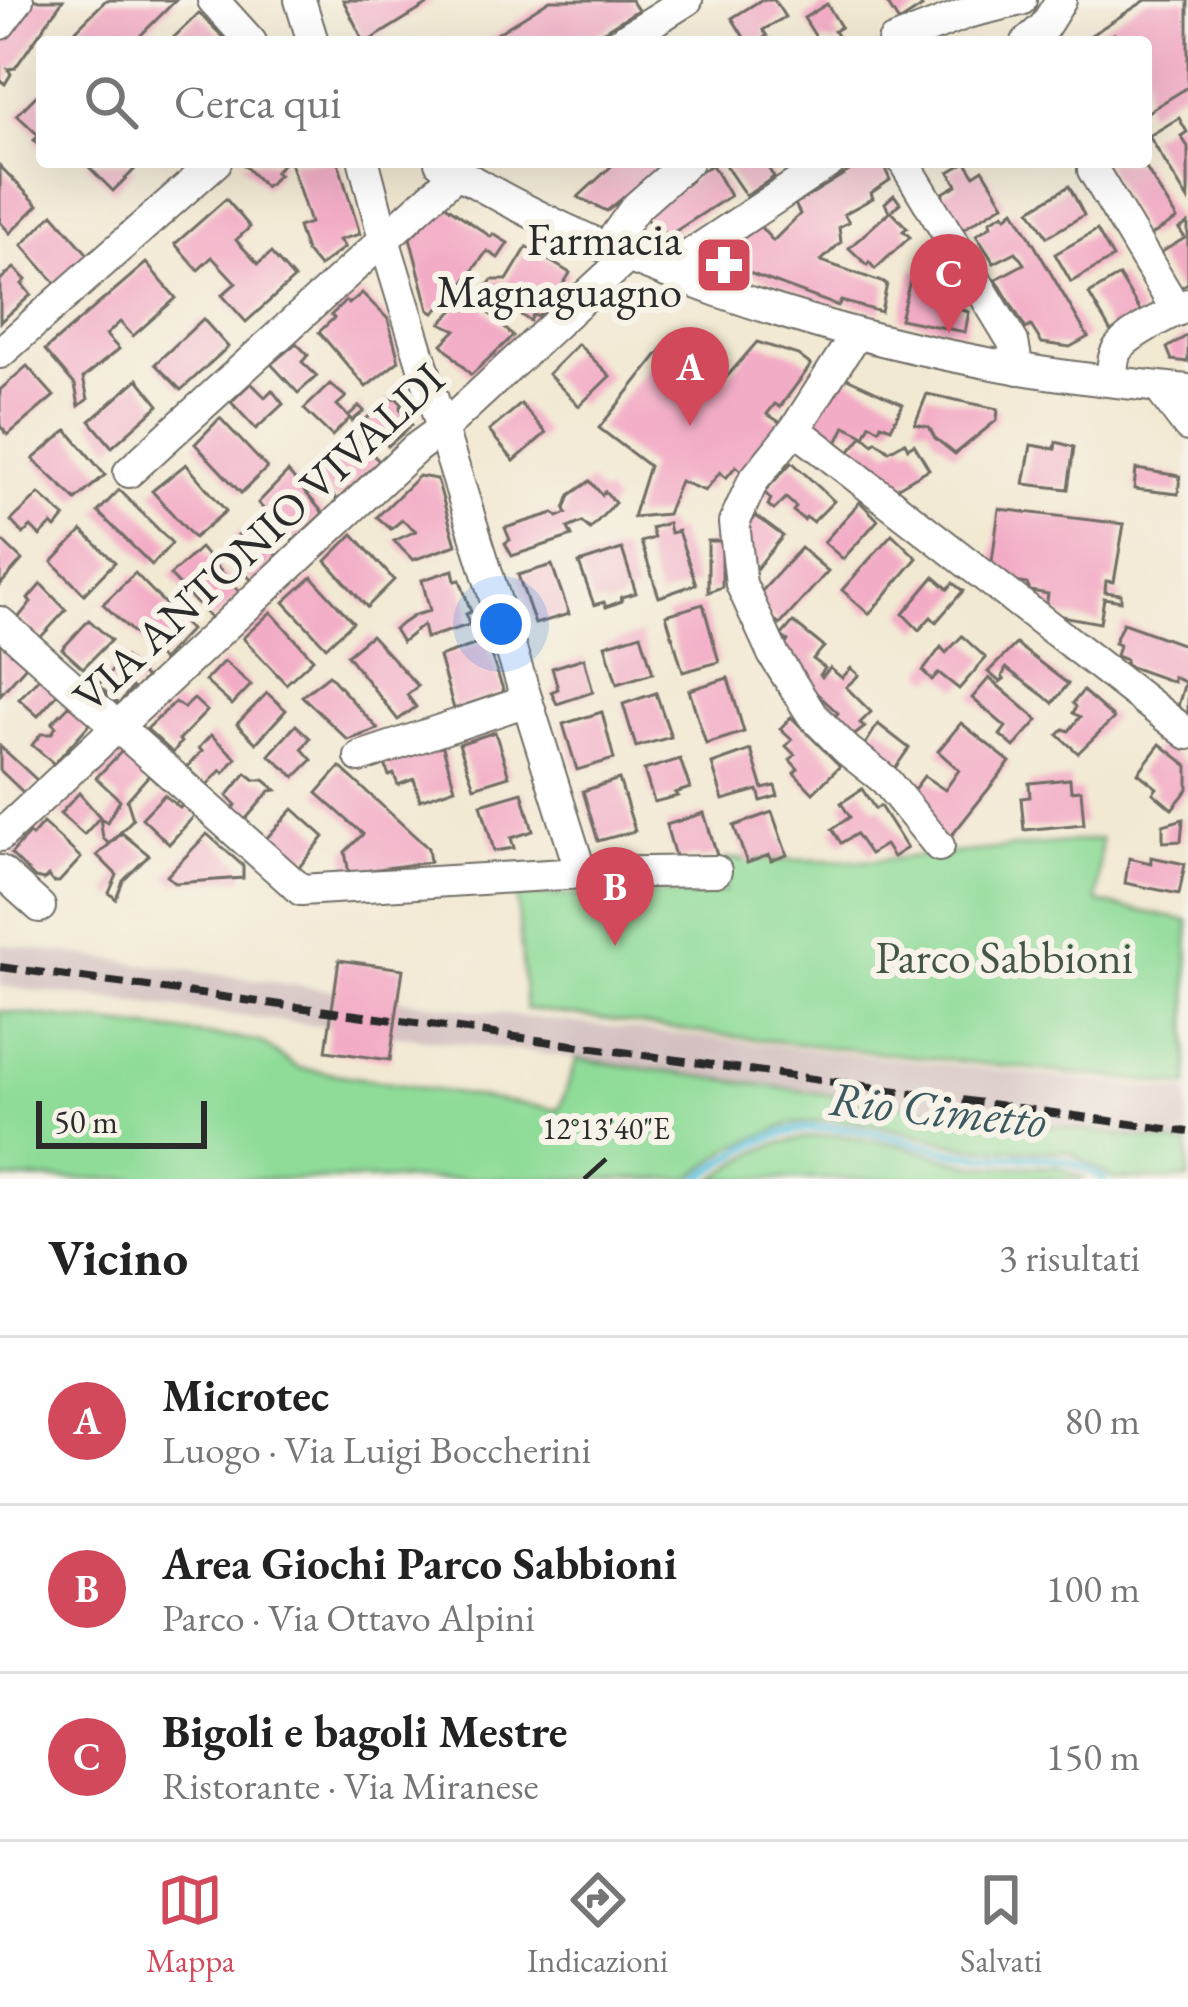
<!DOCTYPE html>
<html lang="it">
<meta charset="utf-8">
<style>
:root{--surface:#fff;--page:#f2f2f2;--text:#222;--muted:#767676;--line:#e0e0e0;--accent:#d1495b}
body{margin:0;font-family:"EB Garamond",serif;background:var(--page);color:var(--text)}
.scale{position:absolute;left:36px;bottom:30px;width:171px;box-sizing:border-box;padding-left:12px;border:6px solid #2b2b2b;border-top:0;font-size:33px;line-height:42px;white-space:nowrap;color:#2b2b2b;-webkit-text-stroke:9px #f7f3e8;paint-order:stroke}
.you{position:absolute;left:501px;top:624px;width:42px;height:42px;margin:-30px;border:9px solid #fff;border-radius:50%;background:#1a73e8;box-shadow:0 0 0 18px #1a73e833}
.badge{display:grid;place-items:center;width:78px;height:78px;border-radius:50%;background:var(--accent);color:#fff;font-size:39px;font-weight:700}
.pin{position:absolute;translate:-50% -99px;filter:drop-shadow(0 3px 6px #0008)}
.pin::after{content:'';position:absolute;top:63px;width:42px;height:36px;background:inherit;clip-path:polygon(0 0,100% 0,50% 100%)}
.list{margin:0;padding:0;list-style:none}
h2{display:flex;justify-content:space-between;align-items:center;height:156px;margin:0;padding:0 48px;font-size:51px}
h2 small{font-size:39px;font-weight:400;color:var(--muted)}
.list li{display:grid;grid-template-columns:78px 1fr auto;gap:36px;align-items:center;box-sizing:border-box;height:168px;padding:0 48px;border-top:3px solid var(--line)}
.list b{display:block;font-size:45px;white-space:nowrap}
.list p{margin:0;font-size:39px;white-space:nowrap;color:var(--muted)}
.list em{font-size:39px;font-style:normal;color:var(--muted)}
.icon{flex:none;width:66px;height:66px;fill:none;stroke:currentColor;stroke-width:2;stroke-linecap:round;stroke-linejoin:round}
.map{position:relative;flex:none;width:1188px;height:1179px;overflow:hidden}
.search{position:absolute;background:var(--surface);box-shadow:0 12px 48px #0002;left:36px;right:36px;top:36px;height:132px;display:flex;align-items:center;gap:30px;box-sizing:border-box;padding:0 42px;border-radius:12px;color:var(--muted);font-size:45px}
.sheet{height:660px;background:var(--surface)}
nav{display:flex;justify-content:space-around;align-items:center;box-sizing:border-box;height:168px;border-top:3px solid var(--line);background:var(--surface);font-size:33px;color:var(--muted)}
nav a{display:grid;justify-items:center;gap:6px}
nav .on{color:var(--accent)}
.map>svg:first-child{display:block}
</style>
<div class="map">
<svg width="1188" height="1179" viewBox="0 0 1188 1179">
<rect width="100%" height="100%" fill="#f7f3e8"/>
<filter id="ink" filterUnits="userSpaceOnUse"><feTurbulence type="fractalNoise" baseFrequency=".00833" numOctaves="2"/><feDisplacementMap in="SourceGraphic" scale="24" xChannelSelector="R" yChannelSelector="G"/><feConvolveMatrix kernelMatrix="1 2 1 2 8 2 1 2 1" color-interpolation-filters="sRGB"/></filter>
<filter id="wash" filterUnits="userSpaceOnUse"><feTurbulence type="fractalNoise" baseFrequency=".004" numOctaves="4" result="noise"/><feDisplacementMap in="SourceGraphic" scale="48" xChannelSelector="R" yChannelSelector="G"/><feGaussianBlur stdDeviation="2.7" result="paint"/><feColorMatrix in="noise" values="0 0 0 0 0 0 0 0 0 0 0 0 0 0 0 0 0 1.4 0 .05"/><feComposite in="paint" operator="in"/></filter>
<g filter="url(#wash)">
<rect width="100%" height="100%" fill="#f2e9d3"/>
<polygon fill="#d2bfc0" points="0,944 526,1017 1188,1092 1188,1145 545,1054 0,986"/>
<g fill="#8fdc99" stroke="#5d8462" stroke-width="3">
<polygon points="1101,839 1097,902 1188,921 1188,1086 736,1037 526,1009 517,896 725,892 726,859 869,861"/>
<polygon points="0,1011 259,1041 298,1068 559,1110 577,1059 1188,1145 1188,1179 1114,1179 1069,1152 971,1148 876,1125 828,1120 788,1125 731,1148 689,1179 0,1179"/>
<path d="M838,1135L896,1144L975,1166L1059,1167L1085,1179H714C761,1146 779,1138 838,1135Z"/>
</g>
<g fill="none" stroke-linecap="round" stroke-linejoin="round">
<path stroke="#63c6e1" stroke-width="8" d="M699,1179C765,1130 808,1117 889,1136C916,1142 942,1151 970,1155C1024,1162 1053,1146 1104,1179"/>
</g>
<g id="blocks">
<g fill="#f3acc6">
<polygon points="29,0 63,0 15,68 8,69 11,74 5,84 0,80 0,38"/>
<polygon points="106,0 176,0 134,42 88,42 76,30"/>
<polygon points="343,0 435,0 367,42 364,42"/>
<polygon points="550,0 631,0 638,10 586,42 484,42"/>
<polygon points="761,0 774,0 785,17 763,30 767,36 756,42 747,42 732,18"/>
<polygon points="885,0 917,0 922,7 899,22"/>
<polygon points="1146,0 1188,0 1188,87 1146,113 1146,42 1118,42 1114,34 1102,42 1080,42"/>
<polygon points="827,4 841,27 834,31 841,42 819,42 804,18"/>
<polygon points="199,13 228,42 169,42"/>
<polygon points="42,90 42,148 34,140 39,136 17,115"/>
<polygon points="1179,118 1187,132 1181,136 1188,147 1188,200 1149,136"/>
<polygon points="84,162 133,162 129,166 134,170 113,191"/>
<polygon points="241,162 284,162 275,172 279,175 265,187"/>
<polygon points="290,162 338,162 360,234 339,240 345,247 319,267 306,251 298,227 310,223"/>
<polygon points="616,162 667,162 607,211 578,197"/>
<polygon points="723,162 764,162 774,177 746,196"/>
<polygon points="864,162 882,162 890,180 871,193 873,198 844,214 849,222 839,227 841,242 821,261 887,284 881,312 841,301 838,306 741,270 740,264 717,256 722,246 758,224 773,241 800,214 795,204"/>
<polygon points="966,162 974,175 983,169 1004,204 957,233 936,197 957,185 949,172"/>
<polygon points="1105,162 1142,162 1177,219 1145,239"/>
<polygon points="712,165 730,196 671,234 654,232 646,216 652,205 690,182 694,175"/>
<polygon points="0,166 38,205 10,233 0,222"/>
<polygon points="1069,186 1084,215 1047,237 1030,210"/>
<polygon points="894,195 900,203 891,211 907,228 903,231 910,237 875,269 869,262 867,265 849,248 889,212 885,203"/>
<polygon points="226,199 250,227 236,240 258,264 271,253 294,279 246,322 222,295 236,283 212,257 198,270 175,244"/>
<polygon points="444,204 491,237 493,234 508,243 498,258 487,251 462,285 481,294 492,280 507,280 527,247 570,273 555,298 550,297 538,317 533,315 530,321 521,315 519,305 500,293 484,308 513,336 471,375 442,344 456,330 441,323 462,302 459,289 434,313 429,310 410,238"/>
<polygon points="1014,210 1088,337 1070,347 1042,343 1031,326 1026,329 996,279 1024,264 1016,252 994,263 976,235 991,226 990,221 1004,213 1006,217"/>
<polygon points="53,214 91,258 58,286 22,245"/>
<polygon points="1188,223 1188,283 1177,290 1155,256 1185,238 1179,229"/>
<polygon points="1097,230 1113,258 1071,282 1055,254"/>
<polygon points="146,263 176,298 133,336 120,322 106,335 119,349 83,378 88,399 79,406 75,385 45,350"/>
<polygon points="14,268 26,280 22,284 31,295 0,322 0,280"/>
<polygon points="913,269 938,273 933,291 961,297 959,309 969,312 965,332 900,319"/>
<polygon points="1119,276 1142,314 1111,332 1089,294"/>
<polygon points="362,293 388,319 399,361 366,387 319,332 334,318 331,315 346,301 349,304"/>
<polygon points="203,319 228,347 181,390 155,364"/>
<polygon points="1188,335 1188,362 1172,360 1167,348"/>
<polygon points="670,339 703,366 696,375 708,385 711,382 718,387 757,342 798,355 811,365 780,407 775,404 767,414 781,423 743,473 736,466 726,478 720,472 705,491 680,481 667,514 633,517 649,466 599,428"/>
<polygon points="296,343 308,355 302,362 317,376 298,393 271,364"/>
<polygon points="578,344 610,376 579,406 548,374"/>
<polygon points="27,366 54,396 8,435 0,426 0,390"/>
<polygon points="836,373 903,404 891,428 881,424 879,429 870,424 864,436 873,444 876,441 889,451 905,442 908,448 914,444 929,469 891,491 846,456 863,435 845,426 837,443 807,427"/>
<polygon points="138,379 159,405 112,447 90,421"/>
<polygon points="251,383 265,397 272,390 283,404 256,429 231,402"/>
<polygon points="330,384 346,397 337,405 348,416 359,406 364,411 352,421 350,418 332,436 304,409"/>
<polygon points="927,394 998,409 997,420 955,454 935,438 929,427 915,424"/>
<polygon points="396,398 402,404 400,409 412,425 388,446 366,419 390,399"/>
<polygon points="521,404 546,433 514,461 489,431"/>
<polygon points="220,418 267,468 241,493 195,444"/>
<polygon points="67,430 105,475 76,500 33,459"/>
<polygon points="355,437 379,461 337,500 314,474"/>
<polygon points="1056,442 1074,447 1068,489 1024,484 1031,445 1055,449"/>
<polygon points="792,462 834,501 813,522 806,517 804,520 793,511 796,507 786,498 774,510 768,505 771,499 764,492"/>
<polygon points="186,464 226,511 194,538 152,491"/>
<polygon points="1136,469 1180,476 1178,494 1134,489"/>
<polygon points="288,472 323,513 293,541 258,503"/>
<polygon points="419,476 437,479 456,545 413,560 394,541 416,531 402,520 391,529 377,517"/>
<polygon points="590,481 602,495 605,491 615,503 590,529 582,522 568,528 572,536 512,556 505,543 510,540 505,528 554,513 558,517 567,513 565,509 570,495"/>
<polygon points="119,490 172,543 152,565 98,512"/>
<polygon points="39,494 65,517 56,528 52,524 40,536 31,527 23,534 11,521"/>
<polygon points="860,502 878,520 843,559 824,542"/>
<polygon points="999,509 1124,524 1114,582 1106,581 1105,592 1121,594 1121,601 1104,598 1100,623 1045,613 1048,594 1030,591 1027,584 990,577"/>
<polygon points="756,516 783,536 757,568 741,554 738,539"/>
<polygon points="668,523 670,533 678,531 696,584 659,597 641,542 654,538 651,528"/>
<polygon points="250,524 278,556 254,583 223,549"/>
<polygon points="82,531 115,562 84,594 52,562"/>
<polygon points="353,534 394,580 367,607 326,561"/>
<polygon points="892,534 917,558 869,614 842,590"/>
<polygon points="0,539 22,560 0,585"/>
<polygon points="708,541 722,541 722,587 708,592"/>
<polygon points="200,548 241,594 212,620 170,575"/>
<polygon points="801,548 828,571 780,625 753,601"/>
<polygon points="622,549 636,593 621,597 622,601 606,607 604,602 594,605 579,563"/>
<polygon points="552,565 569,614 535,624 518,575"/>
<polygon points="453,570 455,581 460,580 471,612 466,614 469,625 426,638 423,625 402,642 394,629 415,615 430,611 422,580"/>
<polygon points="135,573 190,630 162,660 103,604"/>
<polygon points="312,577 353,622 326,647 284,602"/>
<polygon points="934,577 948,589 953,583 963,591 936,622 931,617 919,630 903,614"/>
<polygon points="41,584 66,610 40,638 18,618 31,602 28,599"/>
<polygon points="703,604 719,662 683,672 666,615"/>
<polygon points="271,612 313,659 286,684 243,638"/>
<polygon points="89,620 111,640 83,668 62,649"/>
<polygon points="793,622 824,647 813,659 825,668 820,675 822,677 830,668 842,678 851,668 859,675 846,687 871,712 860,723 865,727 852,737 832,719 838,713 812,689 782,650 788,641 781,636"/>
<polygon points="1123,623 1184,645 1184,649 1188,650 1188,715 1178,706 1185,682 1173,677 1173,682 1125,665 1126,660 1116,656 1119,645 1114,643"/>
<polygon points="641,634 653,673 617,684 605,645"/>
<polygon points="371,635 418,686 407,695 416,707 398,720 347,655"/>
<polygon points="962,636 986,658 959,689 939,673 932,680 923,671 941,647 946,653"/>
<polygon points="486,641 504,692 454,709 439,657"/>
<polygon points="0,642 26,666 0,695"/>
<polygon points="1016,644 1068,684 1053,703 1006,668 1002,677 1004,679 1000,682 988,672"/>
<polygon points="125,657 146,678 134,690 132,687 119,704 98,685"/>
<polygon points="584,658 593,692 557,704 551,692 558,689 552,668"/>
<polygon points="224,661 251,685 232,705 205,681"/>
<polygon points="43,674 60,691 38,716 19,699"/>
<polygon points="329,675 378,729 348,740 302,696"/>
<polygon points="728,678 744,732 706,744 689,690"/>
<polygon points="989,678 1038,720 1014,747 1000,735 1006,727 972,698"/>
<polygon points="1083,691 1114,718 1078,753 1058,735 1064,729 1069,731 1080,717 1073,713 1076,707 1073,703"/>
<polygon points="267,693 286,710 256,743 237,724"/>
<polygon points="656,693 671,737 636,747 623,704"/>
<polygon points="194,699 207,711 179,740 181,742 173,753 147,729 175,702 184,708"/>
<polygon points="77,704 93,720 54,764 32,745 41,734 51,734 56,727 52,723 69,706 74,708"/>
<polygon points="602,712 614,759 577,770 563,724"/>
<polygon points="791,717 840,766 813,793 794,773 798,769 790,760 795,755 786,746 792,740 780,729"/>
<polygon points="961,723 1010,762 945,844 909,796 924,776 945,790 959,770 938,751"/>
<polygon points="878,724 909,748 893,771 861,751"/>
<polygon points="296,725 310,738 302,749 312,760 295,777 269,755"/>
<polygon points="495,732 509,776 474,787 459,744"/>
<polygon points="211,735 236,758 224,773 221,770 207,785 187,767 202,751 199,748"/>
<polygon points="440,737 455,788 420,800 414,779 398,785 394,774 389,776 382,754"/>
<polygon points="1160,744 1188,766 1188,789 1172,809 1153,793 1157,788 1138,773"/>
<polygon points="0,746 38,781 25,794 0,770"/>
<polygon points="751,750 763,789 775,786 778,796 761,801 758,790 723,800 712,764"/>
<polygon points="122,751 150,774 127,800 133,819 109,844 103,838 100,818 107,822 120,800 96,778"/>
<polygon points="680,759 690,788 675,793 678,796 654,802 644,770"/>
<polygon points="340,767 428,848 430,862 349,873 345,852 363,834 317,793"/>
<polygon points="246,773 255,780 264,780 276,790 270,791 244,821 232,809 236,805 227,796"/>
<polygon points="619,779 635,831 598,841 583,791"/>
<polygon points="1070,779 1071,791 1081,790 1084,824 1024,830 1021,798 1030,797 1029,783"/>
<polygon points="862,789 875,809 880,806 907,848 893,857 885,845 870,854 856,834 841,843 832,829 850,817 841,803"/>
<polygon points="522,792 533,831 511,838 514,848 494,851 481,804"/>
<polygon points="79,793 100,817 84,835 60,814"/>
<polygon points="164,795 180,808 185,803 196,814 169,844 142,818"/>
<polygon points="293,809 324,837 296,871 264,841"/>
<polygon points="772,812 787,855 771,861 769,855 747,863 734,826"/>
<polygon points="704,813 717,855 700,860 698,856 676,860 666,825"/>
<polygon points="1183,819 1181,841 1163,842 1163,825"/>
<polygon points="43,823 81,858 59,882 53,882 48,876 44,880 35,878 11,854 29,833 32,836"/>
<polygon points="122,833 149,855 123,881 116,899 109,893 117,875 97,855"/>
<polygon points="207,834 243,866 243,878 175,883 167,876"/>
<polygon points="1151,857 1185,864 1179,894 1125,883 1129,858 1151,863"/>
<polygon points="339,960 403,969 390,1060 326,1051"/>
</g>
</g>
</g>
<g filter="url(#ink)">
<use href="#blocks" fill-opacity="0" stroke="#716e66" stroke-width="3"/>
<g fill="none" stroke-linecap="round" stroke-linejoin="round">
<g stroke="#716e66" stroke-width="34">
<g id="minor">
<polyline points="213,0 251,42"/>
<polyline points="300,0 313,42"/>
<polyline points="0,24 18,0"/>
<polyline points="620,42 687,0"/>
<polyline points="893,42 967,13 1021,0"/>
<polyline points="1027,42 1044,27 1061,0"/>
<polyline points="364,162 384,239 442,429 581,873"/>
<path d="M440,162C611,266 819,334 1015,368C1072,378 1131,384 1188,390"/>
<polyline points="904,162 1013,342 1018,369"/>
<polyline points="1093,170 1177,311"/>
<polyline points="608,246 635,208 687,162"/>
<polyline points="667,270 830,162"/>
<polyline points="856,334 795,429 1188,734"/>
<polyline points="0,353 216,162"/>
<path d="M1111,381C1113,371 1112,358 1117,350C1128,332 1170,315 1188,304"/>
<polyline points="1158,387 1188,426"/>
<polyline points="795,429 753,481 734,523 741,584 773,654 812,715 847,750 885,780 939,846"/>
<polyline points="129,472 457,173"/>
<polyline points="0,622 301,890 581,873 716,871"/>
<polyline points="360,757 527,701"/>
<polyline points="0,836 416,448 442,429 630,255"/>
<polyline points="0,871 40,907"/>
</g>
</g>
<use href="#minor" stroke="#fff" stroke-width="30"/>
<polyline stroke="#2b2b2b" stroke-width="8" stroke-dasharray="18 9" stroke-linecap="butt" points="0,967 438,1026 1188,1132"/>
</g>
</g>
<path fill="none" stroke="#2b2b2b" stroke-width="4.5" d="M584,1179L606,1159"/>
<defs>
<g id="pharmacy-square" transform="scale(3)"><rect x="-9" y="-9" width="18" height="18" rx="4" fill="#d1495b" stroke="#f7f3e8"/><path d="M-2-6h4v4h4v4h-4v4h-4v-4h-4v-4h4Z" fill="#fff"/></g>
</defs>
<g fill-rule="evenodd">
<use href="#pharmacy-square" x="724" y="265"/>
</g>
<g text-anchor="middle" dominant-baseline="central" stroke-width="12" stroke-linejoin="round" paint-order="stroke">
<g font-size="45" fill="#2b2b2b" stroke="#f7f3e8" text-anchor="end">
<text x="682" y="239">Farmacia<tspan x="682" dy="52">Magnaguagno</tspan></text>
</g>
<g font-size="45" fill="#2b2b2b" stroke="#f7f3e8">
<text transform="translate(258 537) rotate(-43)">VIA ANTONIO VIVALDI</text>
</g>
<g font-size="45" fill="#445746" stroke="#f7f3e8">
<text x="1004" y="957">Parco Sabbioni</text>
</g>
<g font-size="48" font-style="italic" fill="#3c5a62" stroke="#f7f3e8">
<text transform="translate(938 1109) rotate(6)">Rio Cimetto</text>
</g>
</g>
<g font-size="30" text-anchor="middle" fill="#2b2b2b" stroke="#f7f3e8" stroke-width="12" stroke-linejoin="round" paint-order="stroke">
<text x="606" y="1139">12°13'40"E</text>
</g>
</svg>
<div class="scale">50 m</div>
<div class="you"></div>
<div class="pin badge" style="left:690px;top:426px">A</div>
<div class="pin badge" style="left:615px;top:946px">B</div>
<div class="pin badge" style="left:949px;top:333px">C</div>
<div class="search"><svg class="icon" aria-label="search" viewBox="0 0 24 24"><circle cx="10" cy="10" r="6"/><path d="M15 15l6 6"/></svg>Cerca qui</div>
</div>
<section class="sheet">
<h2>Vicino<small>3 risultati</small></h2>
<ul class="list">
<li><span class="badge">A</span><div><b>Microtec</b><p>Luogo · Via Luigi Boccherini</p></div><em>80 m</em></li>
<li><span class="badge">B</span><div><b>Area Giochi Parco Sabbioni</b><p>Parco · Via Ottavo Alpini</p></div><em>100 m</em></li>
<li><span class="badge">C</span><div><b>Bigoli e bagoli Mestre</b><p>Ristorante · Via Miranese</p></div><em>150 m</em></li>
</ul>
</section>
<nav>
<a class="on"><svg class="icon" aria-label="map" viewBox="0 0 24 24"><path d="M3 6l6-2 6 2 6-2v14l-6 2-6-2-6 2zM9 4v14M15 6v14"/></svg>Mappa</a>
<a><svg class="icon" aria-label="directions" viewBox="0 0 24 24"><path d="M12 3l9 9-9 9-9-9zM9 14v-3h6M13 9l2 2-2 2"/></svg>Indicazioni</a>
<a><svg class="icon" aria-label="saved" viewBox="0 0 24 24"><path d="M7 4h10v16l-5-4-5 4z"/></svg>Salvati</a>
</nav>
